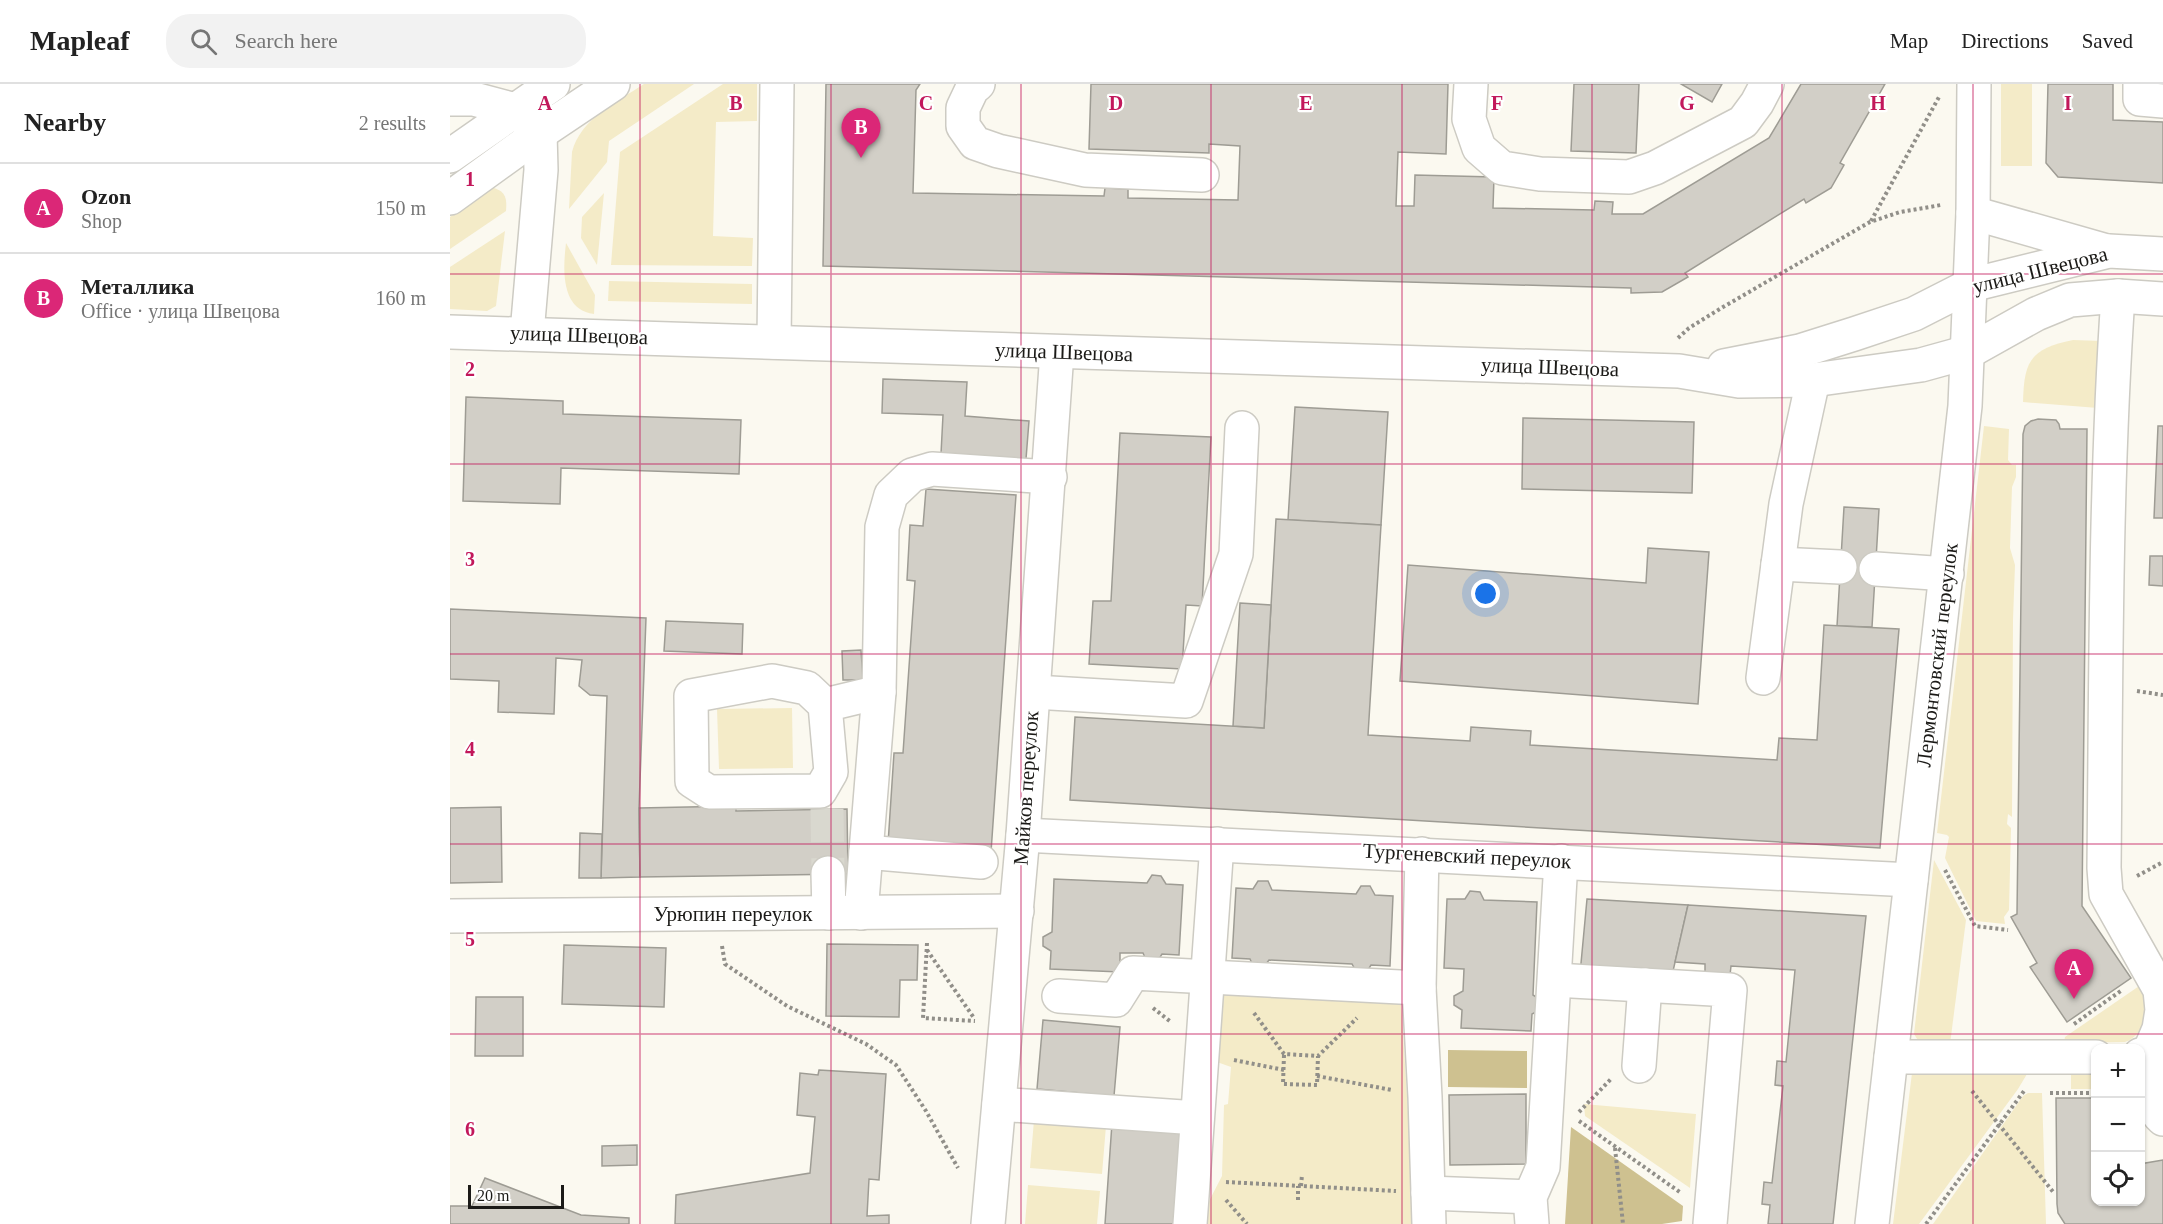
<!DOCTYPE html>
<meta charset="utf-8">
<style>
:root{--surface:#fff;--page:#f2f2f2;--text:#222;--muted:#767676;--line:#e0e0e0;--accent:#db2777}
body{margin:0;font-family:"Times New Roman",serif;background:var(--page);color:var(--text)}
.controls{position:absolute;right:18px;bottom:18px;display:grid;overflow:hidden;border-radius:12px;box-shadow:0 2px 4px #0004}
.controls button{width:54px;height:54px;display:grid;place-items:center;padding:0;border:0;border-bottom:2px solid var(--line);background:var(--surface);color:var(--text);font:30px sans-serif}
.scale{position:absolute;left:18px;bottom:15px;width:96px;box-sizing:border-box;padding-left:6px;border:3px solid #1b1a17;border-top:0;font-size:16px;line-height:21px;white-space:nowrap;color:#1b1a17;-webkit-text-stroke:4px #fff;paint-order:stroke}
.you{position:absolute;left:1036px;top:510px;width:21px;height:21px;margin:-15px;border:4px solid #fff;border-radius:50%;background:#1a73e8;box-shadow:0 0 0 9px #1a73e833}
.badge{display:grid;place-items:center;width:39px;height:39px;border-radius:50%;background:var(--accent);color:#fff;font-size:20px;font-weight:700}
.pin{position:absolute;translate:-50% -50px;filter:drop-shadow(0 2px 3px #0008)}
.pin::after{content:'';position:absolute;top:32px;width:21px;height:18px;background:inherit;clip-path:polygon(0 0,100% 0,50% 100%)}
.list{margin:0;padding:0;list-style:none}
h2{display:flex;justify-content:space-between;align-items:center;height:78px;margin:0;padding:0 24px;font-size:26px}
h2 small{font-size:20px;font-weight:400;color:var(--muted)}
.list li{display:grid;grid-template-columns:39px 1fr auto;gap:18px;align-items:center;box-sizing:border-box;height:90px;padding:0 24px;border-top:2px solid var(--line)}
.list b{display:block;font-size:22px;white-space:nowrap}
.list p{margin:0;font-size:20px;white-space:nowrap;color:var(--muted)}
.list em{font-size:20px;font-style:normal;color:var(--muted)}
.icon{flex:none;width:33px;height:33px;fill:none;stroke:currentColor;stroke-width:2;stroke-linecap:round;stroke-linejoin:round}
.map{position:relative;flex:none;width:1713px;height:1140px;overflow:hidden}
header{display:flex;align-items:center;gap:36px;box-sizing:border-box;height:84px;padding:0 30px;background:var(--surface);border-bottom:2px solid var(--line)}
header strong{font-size:28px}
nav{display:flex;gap:33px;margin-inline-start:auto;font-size:21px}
.search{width:420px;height:54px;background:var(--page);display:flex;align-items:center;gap:15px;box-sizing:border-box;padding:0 21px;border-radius:24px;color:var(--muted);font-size:22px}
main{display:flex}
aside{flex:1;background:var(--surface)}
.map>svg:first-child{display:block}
</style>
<header>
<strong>Mapleaf</strong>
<div class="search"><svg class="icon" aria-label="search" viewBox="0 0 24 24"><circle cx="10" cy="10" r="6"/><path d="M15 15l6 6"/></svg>Search here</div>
<nav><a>Map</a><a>Directions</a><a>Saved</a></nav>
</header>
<main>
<aside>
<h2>Nearby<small>2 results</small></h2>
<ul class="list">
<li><span class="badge">A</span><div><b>Ozon</b><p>Shop</p></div><em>150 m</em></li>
<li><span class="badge">B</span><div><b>Металлика</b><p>Office · улица Швецова</p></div><em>160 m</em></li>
</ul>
</aside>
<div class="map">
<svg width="1713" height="1140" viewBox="0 0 1713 1140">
<rect width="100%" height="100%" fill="#fbf9f0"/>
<g fill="#f4ebc8">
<path d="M194,0H244L159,57L157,78L119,125L122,68C131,34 167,18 194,0Z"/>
<polygon points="273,0 307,0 307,37 266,38 263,152 303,154 302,182 161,181 170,68"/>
<rect x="1551" y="0" width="31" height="82"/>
<path d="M44,104C56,108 57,115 56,127L0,165V133L37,105Z"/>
<polygon points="154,109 147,181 131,154 132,133"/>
<polygon points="55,147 46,222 37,227 0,225 0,183"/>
<path d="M116,159L145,211L144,230C110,226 113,184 116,159Z"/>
<polygon points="159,197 302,200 302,220 158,217"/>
<path d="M1623,256L1652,257L1648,324L1573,318C1574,277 1580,265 1623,256Z"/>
<polygon points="1534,342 1559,345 1558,376 1562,381 1566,381 1566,393 1562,403 1560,464 1565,481 1563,536 1562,733 1558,730 1557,740 1561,744 1559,826 1554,833 1555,840 1526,837 1495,774 1499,753 1497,751 1487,749"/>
<polygon points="342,624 343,684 269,685 267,625"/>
<polygon points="1484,776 1516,836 1500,960 1469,958 1464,950"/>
<path d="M1695,898C1702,918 1698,950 1675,958L1614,959L1615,953Z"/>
<polygon points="770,908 951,917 965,1140 757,1140 757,1121 772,1092 774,1021 778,1020 781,983 767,978"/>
<polygon points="1462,989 1577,990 1568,1005 1469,1140 1443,1140"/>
<polygon points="1645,989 1645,1005 1621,1005 1621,990"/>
<polygon points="1578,1009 1592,1009 1596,1140 1483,1140 1573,1012"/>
<polygon points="1134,1020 1246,1030 1240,1104 1135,1032"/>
<polygon points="584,1036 656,1042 652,1090 580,1084"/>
<polygon points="578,1101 650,1107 647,1140 575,1140"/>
</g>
<g fill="#cec190">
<polygon points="998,966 1077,967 1077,1004 998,1003"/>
<polygon points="1121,1043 1233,1122 1232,1137 1212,1140 1115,1140"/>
</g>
<g fill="#d2cfc7" stroke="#9e9c94" stroke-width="1.5">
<polygon points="376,0 470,0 466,6 463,109 654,112 655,104 678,105 678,114 788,116 790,62 759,60 759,69 639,65 641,0 998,0 996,70 948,68 946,122 964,122 965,91 1044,93 1043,124 1144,126 1145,117 1163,118 1162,130 1193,130 1319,54 1351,0 1435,0 1390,79 1394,81 1381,104 1356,119 1354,115 1235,189 1238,193 1212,208 1181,209 1181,204 373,182"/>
<polygon points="1124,0 1189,0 1186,69 1121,67"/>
<polygon points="1231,0 1272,0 1262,18"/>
<polygon points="1598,0 1663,0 1663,36 1713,38 1713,99 1608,93 1596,79"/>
<polygon points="433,295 517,298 515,332 579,337 576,375 491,370 493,331 432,329"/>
<polygon points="16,313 113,317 113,330 291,336 289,390 111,384 110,420 13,417"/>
<polygon points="845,323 938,328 931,441 838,436"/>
<polygon points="1073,334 1244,338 1242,409 1072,405"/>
<polygon points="1588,335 1606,336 1609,340 1610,345 1637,345 1632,822 1681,894 1617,938 1580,883 1587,879 1561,833 1567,830 1573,350 1575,342 1581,337"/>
<polygon points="1708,342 1713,342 1713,434 1704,434"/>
<polygon points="670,349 761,353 752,522 736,521 732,585 639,580 643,517 661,517"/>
<polygon points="476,405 566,411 541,768 438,760 444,669 453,669 465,497 457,496 460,441 473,442"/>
<polygon points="1394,423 1429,425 1422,543 1387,542"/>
<polygon points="826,435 931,441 918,651 1020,657 1021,643 1081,647 1080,661 1327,676 1329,654 1367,656 1374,541 1449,545 1430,764 620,716 625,633 814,644"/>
<polygon points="1198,464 1259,468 1248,620 950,597 958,481 1196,499"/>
<polygon points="1700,472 1713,472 1713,502 1699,501"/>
<polygon points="790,519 821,521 814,644 783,642"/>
<polygon points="0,525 196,534 189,724 190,793 151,794 157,612 140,611 129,602 132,576 106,574 104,630 48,628 49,597 0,595"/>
<polygon points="216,537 293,540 292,570 214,567"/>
<polygon points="411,566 413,596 393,596 392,567"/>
<polygon points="286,722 286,727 397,725 398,790 190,793 189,724"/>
<polygon points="51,723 52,798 0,799 0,724"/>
<polygon points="130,749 152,750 151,794 129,794"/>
<polygon points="702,791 711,792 716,800 733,801 729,871 712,870 707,878 697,878 693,869 670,869 670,888 600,885 601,867 593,862 593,853 602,848 604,795 697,799"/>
<polygon points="808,797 818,797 822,806 906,810 911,802 920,802 925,811 943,812 940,882 921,881 916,889 907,889 902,880 819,876 813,884 804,884 800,875 782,874 786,804 803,805"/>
<polygon points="1020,807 1030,808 1034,816 1087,818 1083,911 1091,916 1090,926 1082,930 1081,947 1011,944 1012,926 1004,921 1004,912 1013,907 1014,885 994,884 997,815 1015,815"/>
<polygon points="1137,815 1238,821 1221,896 1130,890"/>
<polygon points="1238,821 1416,832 1383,1140 1318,1140 1320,1121 1312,1120 1314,1098 1322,1099 1333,1002 1325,1001 1327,977 1336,978 1345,886 1281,882 1280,891 1255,890 1255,880 1225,878"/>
<polygon points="377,860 468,861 467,896 450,896 449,933 376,932"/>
<polygon points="114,861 216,864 214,923 112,920"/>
<polygon points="26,913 73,913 73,972 25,972"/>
<polygon points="593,936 670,943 664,1012 587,1005"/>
<polygon points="369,986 436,990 429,1096 419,1095 417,1132 439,1131 439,1140 225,1140 226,1111 360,1089 365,1033 347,1031 350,989 368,991"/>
<polygon points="1076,1010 1076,1080 1000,1081 999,1011"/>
<polygon points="1606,1014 1646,1014 1646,1118 1690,1118 1690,1080 1713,1076 1713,1140 1615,1140 1608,1129 1607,1120"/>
<polygon points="662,1039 734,1044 727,1140 655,1140"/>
<polygon points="187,1061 187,1081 152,1082 152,1062"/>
<polygon points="35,1094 131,1131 179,1134 179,1140 0,1140 0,1122 22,1122"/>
</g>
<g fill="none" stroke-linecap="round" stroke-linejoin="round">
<polyline stroke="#d9d8cf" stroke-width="33" stroke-dasharray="33 16" stroke-linecap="butt" points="377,725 378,789"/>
<g stroke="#cdcbc3" stroke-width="36">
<g id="minor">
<polyline points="528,0 522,5 513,24 513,42 525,59 548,67 635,86 752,91"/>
<polyline points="1021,0 1019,35 1029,64 1052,84 1090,90 1179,93 1205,84 1293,38 1307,19 1317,0"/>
<polyline points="1690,0 1690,15 1713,17"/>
<polyline points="0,15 24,15 65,26 90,49 91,86 77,249"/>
<polyline points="0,114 90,49 163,0"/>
<polyline points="1523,129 1657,167"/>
<path d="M1668,212C1655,403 1656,593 1654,784L1656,810L1710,906L1712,926L1709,945L1698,971"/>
<polyline points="0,248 1229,287 1289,297 1363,296 1471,281 1518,268 1586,230 1620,216 1668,212 1713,215"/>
<polyline points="324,258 327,0"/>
<polyline points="1274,282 1350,267 1404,250 1464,230 1521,201 1659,167 1713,170"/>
<polyline points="1328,480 1390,483"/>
<polyline points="1426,485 1497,490"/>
<polyline points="1313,594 1336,420 1363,296"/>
<polyline points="584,608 736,617 786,470 792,344"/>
<polyline points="375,621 381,688 370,707 259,708 242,697 241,612 322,597 357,604 375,621 429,608"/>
<polyline points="573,751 1461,796"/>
<polyline points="416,768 531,778"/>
<polyline points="972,770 969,904 975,1013 979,1140"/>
<polyline points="378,789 379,829"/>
<polyline points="411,829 429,608 432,443 441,411 462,391 482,385 600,393"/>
<polyline points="0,832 567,827"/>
<polyline points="1105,896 1280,906 1260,1140"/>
<polyline points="609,912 666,916 683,889 969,904"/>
<polyline points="1690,971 1698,971 1709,1031 1713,1035"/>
<polyline points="1441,973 1646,973"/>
<polyline points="1189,982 1195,901"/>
<polyline points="549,1020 747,1034"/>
<polyline points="978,1109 1080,1113"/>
<polyline points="538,1140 573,751 607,268"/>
<polyline points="740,1140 767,760"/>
<polyline points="1082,1140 1080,1113 1093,1083 1111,777"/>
<polyline points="1422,1140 1515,322 1523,129 1524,0"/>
</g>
</g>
<g stroke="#cdcbc3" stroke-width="36">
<polyline id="major" points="0,72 103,0"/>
</g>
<g stroke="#918f89" stroke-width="4" stroke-dasharray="3 3" stroke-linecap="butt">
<polyline points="1421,137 1489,13"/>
<polyline points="1228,254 1239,244 1273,223 1420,138 1450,128 1491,121"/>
<polyline points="1687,607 1713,611"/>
<polyline points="1495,786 1525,842 1558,846"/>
<polyline points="1687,792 1713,778"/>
<polyline points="477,859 473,934 525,937"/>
<polyline points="272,862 275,880 337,922 416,960 446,981 476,1027 508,1084"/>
<polyline points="477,866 524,934"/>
<polyline points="703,924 721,938"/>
<polyline points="804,929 834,970 868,972 907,934"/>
<polyline points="1624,940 1672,906"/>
<polyline points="834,971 833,1000 867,1001 868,972"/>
<polyline points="784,976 834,986"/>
<polyline points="867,992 942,1006"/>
<polyline points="1522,1007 1604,1109"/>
<polyline points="1600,1009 1646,1009"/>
<polyline points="1129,1028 1161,995"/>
<polyline points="1129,1037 1231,1109"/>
<polyline points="1165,1064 1173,1140"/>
<polyline points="776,1098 946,1107"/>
<polyline points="851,1102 852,1091"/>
<polyline points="776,1116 797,1140"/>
<polyline points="848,1116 848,1102"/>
<polyline points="1476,1140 1574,1007"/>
</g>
<use href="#minor" stroke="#fff" stroke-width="33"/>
<use href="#major" stroke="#fff" stroke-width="33"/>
</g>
<path fill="none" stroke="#c2185b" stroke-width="1.5" stroke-opacity="0.55" d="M190,0V1140M381,0V1140M571,0V1140M761,0V1140M952,0V1140M1142,0V1140M1332,0V1140M1523,0V1140M0,190H1713M0,380H1713M0,570H1713M0,760H1713M0,950H1713"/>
<g text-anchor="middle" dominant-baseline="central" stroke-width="4.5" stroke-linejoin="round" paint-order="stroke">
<g font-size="21" fill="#1b1a17" stroke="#fff">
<text transform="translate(1590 186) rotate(-14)">улица Швецова</text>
<text transform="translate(129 251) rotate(2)">улица Швецова</text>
<text transform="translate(614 268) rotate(2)">улица Швецова</text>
<text transform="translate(1100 283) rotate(2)">улица Швецова</text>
<text transform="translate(1487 571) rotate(-83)">Лермонтовский переулок</text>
<text transform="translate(576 704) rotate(-86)">Майков переулок</text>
<text transform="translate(1017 772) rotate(3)">Тургеневский переулок</text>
<text x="283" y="830">Урюпин переулок</text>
</g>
</g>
<g font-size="20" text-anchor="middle" font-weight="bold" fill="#c2185b" stroke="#fff" stroke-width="4.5" stroke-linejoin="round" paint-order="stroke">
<text x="95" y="26">A</text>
<text x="286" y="26">B</text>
<text x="476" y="26">C</text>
<text x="666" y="26">D</text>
<text x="856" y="26">E</text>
<text x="1047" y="26">F</text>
<text x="1237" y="26">G</text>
<text x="1428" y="26">H</text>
<text x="1618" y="26">I</text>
<text x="20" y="102">1</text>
<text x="20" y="292">2</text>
<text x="20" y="482">3</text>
<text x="20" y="672">4</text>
<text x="20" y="862">5</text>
<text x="20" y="1052">6</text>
</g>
</svg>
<div class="controls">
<button>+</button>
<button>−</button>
<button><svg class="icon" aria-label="locate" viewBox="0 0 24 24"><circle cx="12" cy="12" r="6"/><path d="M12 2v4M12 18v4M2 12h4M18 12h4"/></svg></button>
</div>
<div class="scale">20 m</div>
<div class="you"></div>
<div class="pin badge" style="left:1624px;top:915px">A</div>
<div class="pin badge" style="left:411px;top:74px">B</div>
</div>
</main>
